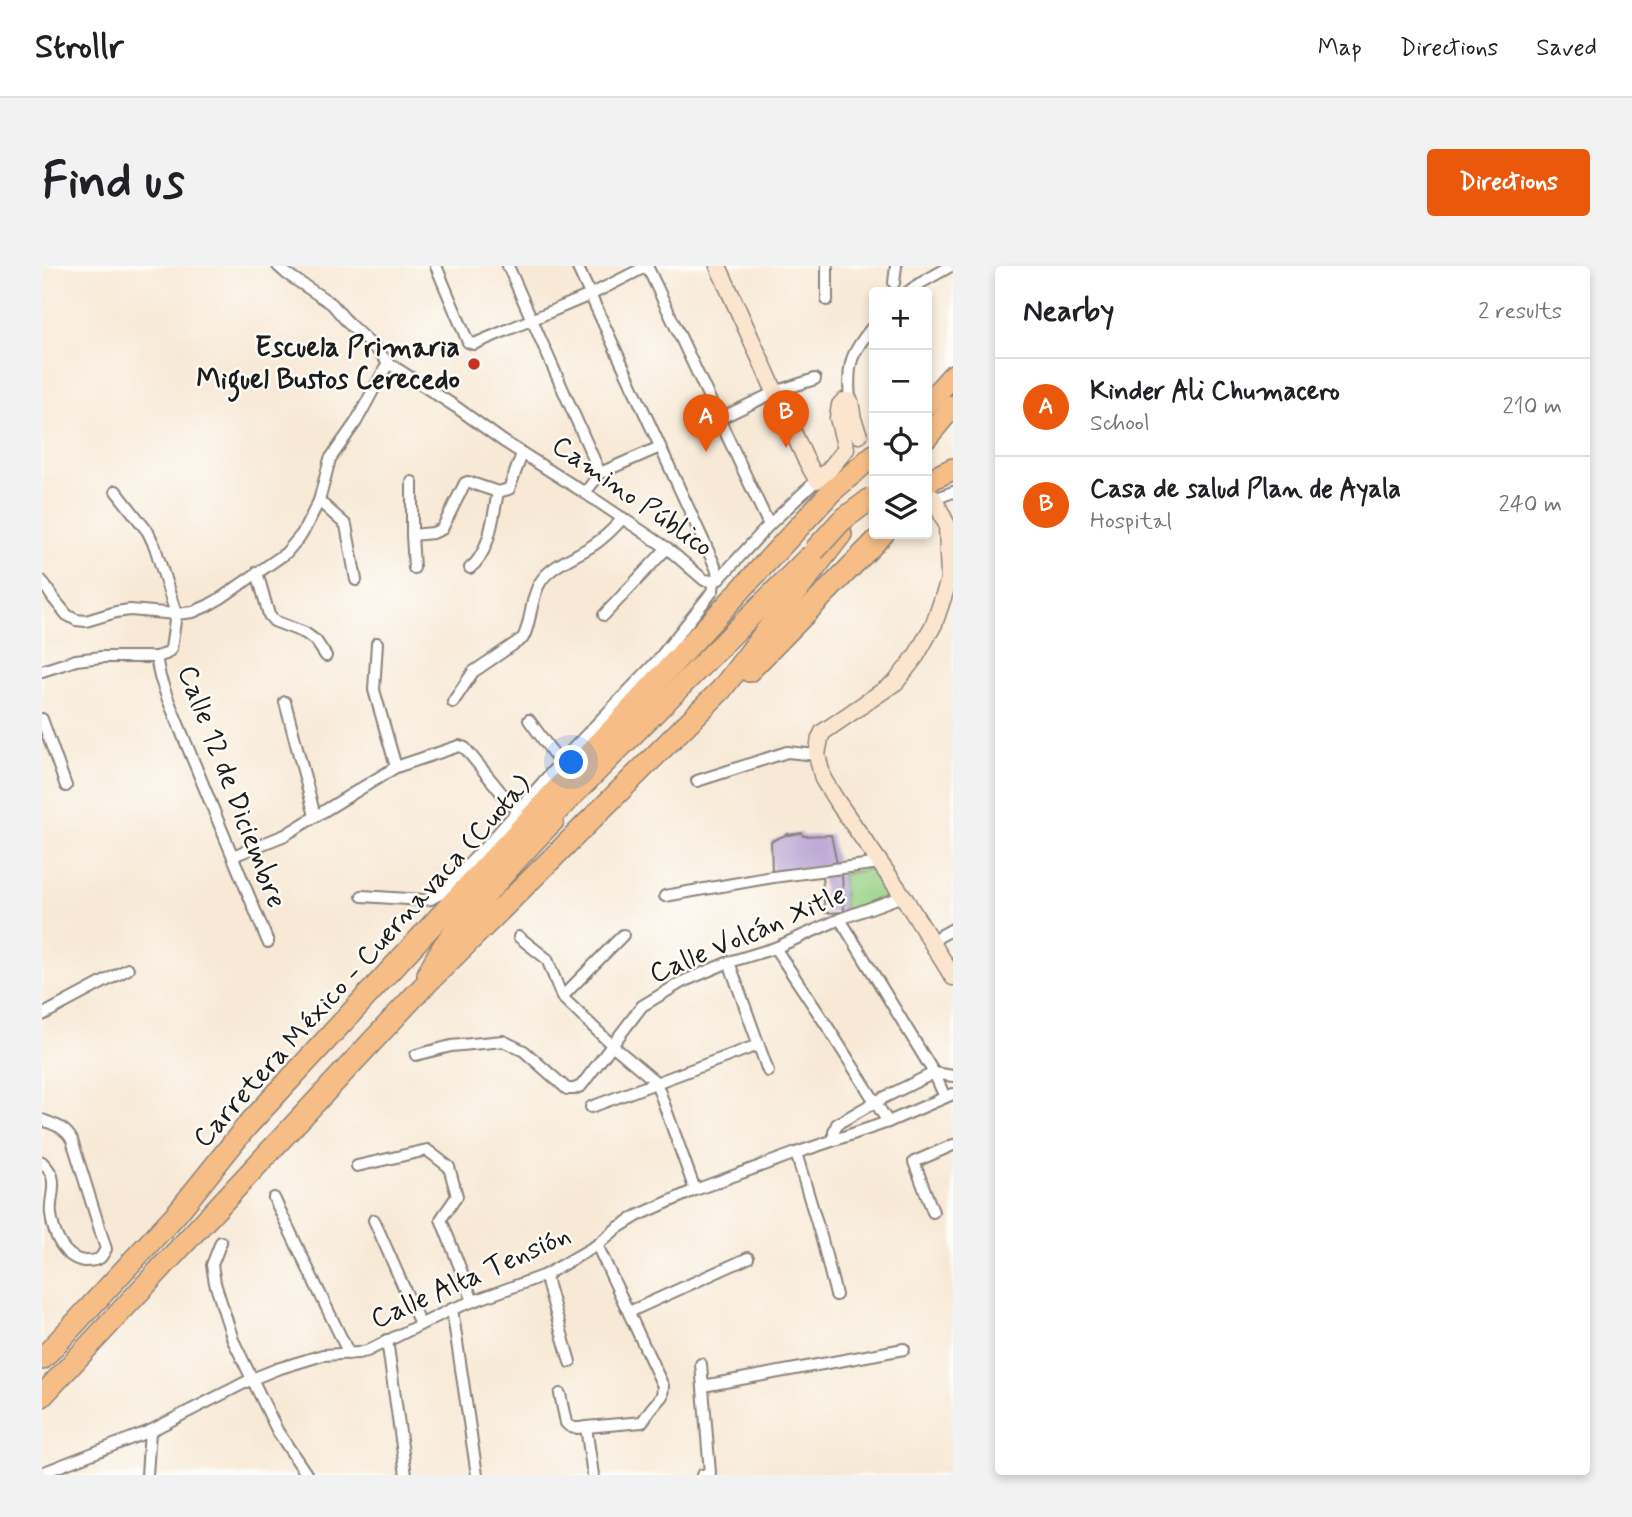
<!DOCTYPE html>
<meta charset="utf-8">
<style>
:root{--surface:#fff;--page:#f2f2f2;--text:#202124;--muted:#757577;--line:#e0e0e0;--accent:#ea580c}
body{margin:0;font-family:Mynerve,sans-serif;background:var(--page);color:var(--text)}
.controls{position:absolute;right:21px;top:21px;display:grid;overflow:hidden;border-radius:7px;box-shadow:0 4px 10px #0003}
.controls button{width:63px;height:63px;display:grid;place-items:center;padding:0;border:0;border-bottom:2px solid var(--line);background:var(--surface);color:var(--text);font:35px sans-serif}
.you{position:absolute;left:530px;top:497px;width:24px;height:24px;margin:-18px;border:5px solid #fff;border-radius:50%;background:#1a73e8;box-shadow:0 0 0 10px #1a73e833}
.badge{display:grid;place-items:center;width:46px;height:46px;border-radius:50%;background:var(--accent);color:#fff;font-size:23px;font-weight:700}
.pin{position:absolute;translate:-50% -58px;filter:drop-shadow(0 2px 4px #0008)}
.pin::after{content:'';position:absolute;top:37px;width:24px;height:21px;background:inherit;clip-path:polygon(0 0,100% 0,50% 100%)}
.list{margin:0;padding:0;list-style:none}
h2{display:flex;justify-content:space-between;align-items:center;height:91px;margin:0;padding:0 28px;font-size:30px}
h2 small{font-size:23px;font-weight:400;color:var(--muted)}
.list li{display:grid;grid-template-columns:46px 1fr auto;gap:21px;align-items:center;box-sizing:border-box;height:98px;padding:0 28px;border-top:2px solid var(--line)}
.list b{display:block;font-size:26px;white-space:nowrap}
.list p{margin:0;font-size:23px;white-space:nowrap;color:var(--muted)}
.list em{font-size:23px;font-style:normal;color:var(--muted)}
.icon{flex:none;width:38px;height:38px;fill:none;stroke:currentColor;stroke-width:2;stroke-linecap:round;stroke-linejoin:round}
.map{position:relative;flex:none;width:911px;height:1209px;overflow:hidden;border-radius:7px}
header{display:flex;align-items:center;gap:42px;box-sizing:border-box;height:98px;padding:0 35px;background:var(--surface);border-bottom:2px solid var(--line)}
header strong{font-size:33px}
nav{display:flex;gap:38px;margin-inline-start:auto;font-size:24px}
.intro{display:flex;align-items:center;justify-content:space-between;box-sizing:border-box;height:168px;padding:0 42px}
h1{margin:0;font-size:49px}
.button{padding:18px 32px;border-radius:7px;background:var(--accent);color:#fff;font-size:24px;font-weight:700}
main{display:flex;gap:42px;padding:0 42px}
aside{flex:1;background:var(--surface);border-radius:7px;box-shadow:0 4px 10px #0003}
.map>svg:first-child{display:block}
</style>
<header>
<strong>Strollr</strong>
<nav><a>Map</a><a>Directions</a><a>Saved</a></nav>
</header>
<div class="intro"><h1>Find us</h1><a class="button">Directions</a></div>
<main>
<div class="map">
<svg width="911" height="1209" viewBox="0 0 911 1209">
<rect width="100%" height="100%" fill="#fdfcf7"/>
<filter id="ink" filterUnits="userSpaceOnUse"><feTurbulence type="fractalNoise" baseFrequency=".0143" numOctaves="2"/><feDisplacementMap in="SourceGraphic" scale="14" xChannelSelector="R" yChannelSelector="G"/><feConvolveMatrix kernelMatrix="1 2 1 2 8 2 1 2 1" color-interpolation-filters="sRGB"/></filter>
<filter id="wash" filterUnits="userSpaceOnUse"><feTurbulence type="fractalNoise" baseFrequency=".00686" numOctaves="4" result="noise"/><feDisplacementMap in="SourceGraphic" scale="28" xChannelSelector="R" yChannelSelector="G"/><feGaussianBlur stdDeviation="1.57" result="paint"/><feColorMatrix in="noise" values="0 0 0 0 0 0 0 0 0 0 0 0 0 0 0 0 0 1.4 0 .05"/><feComposite in="paint" operator="in"/></filter>
<g filter="url(#wash)">
<rect width="100%" height="100%" fill="#f8e9d7"/>
<polygon fill="#96d084" stroke="#597650" stroke-width="2" points="829,602 855,629 802,646 800,608"/>
<g id="blocks">
<g fill="#bdaad6">
<polygon points="760,567 761,570 789,569 795,598 730,607 729,575 746,568 746,569"/>
<polygon points="800,608 802,646 783,647 780,610"/>
</g>
</g>
</g>
<g filter="url(#ink)">
<use href="#blocks" fill-opacity="0" stroke="#8a827a" stroke-width="2"/>
<g fill="none" stroke-linecap="round" stroke-linejoin="round">
<g stroke="#8a827a" stroke-width="14">
<g id="street">
<polyline points="236,0 245,8 290,38 307,58 338,87 346,97 414,141 461,175 543,227 625,282 662,314 672,315 677,313 727,259 775,214"/>
<polyline points="394,0 426,76 432,78 548,29 605,0"/>
<polyline points="466,0 558,207"/>
<polyline points="535,0 674,302 677,313"/>
<polyline points="605,0 727,259"/>
<polyline points="852,17 854,0"/>
<polyline points="866,26 877,18 909,0"/>
<polyline points="785,34 785,0"/>
<path d="M808,135C805,98 808,88 832,59"/>
<polyline points="677,153 733,126 773,113"/>
<polyline points="370,216 370,269 391,267 400,263 423,217 426,216 456,226 467,223 480,188"/>
<polyline points="543,227 558,207 618,181"/>
<polyline points="892,233 911,226"/>
<polyline points="277,235 304,259 314,314"/>
<polyline points="370,269 372,302"/>
<path d="M428,302C448,287 451,250 456,226"/>
<polyline points="215,306 227,349 232,355 263,367 274,375 284,390"/>
<polyline points="0,315 11,332 25,349 34,354 44,355 74,346 88,344 134,348 151,346 165,340 179,332 244,287 260,268 277,235 288,193 314,156 346,97"/>
<polyline points="562,349 625,282"/>
<polyline points="335,377 332,424 354,501"/>
<polyline points="114,391 118,411 125,431 226,676"/>
<polyline points="0,405 34,394 60,391 114,391 124,388 129,383 134,348 113,281 106,266 74,225"/>
<polyline points="243,436 273,550"/>
<path d="M411,436L431,406L481,372C490,355 488,332 499,315C511,297 541,288 557,275C566,268 574,260 581,252"/>
<polyline points="0,453 24,520"/>
<polyline points="487,454 518,497"/>
<polyline points="655,515 745,486 775,489"/>
<polyline points="191,590 243,569 354,501 417,480 423,482 475,546"/>
<polyline points="320,630 381,634 389,633 398,628 449,575 522,492 615,395 666,331 671,324 672,315"/>
<polyline points="623,630 731,611 838,597"/>
<polyline points="798,653 892,807 903,831"/>
<polyline points="477,671 505,693 520,731 570,779 614,816 653,924"/>
<polyline points="889,675 911,663"/>
<polyline points="733,682 785,760 846,856"/>
<polyline points="687,696 726,805"/>
<polyline points="520,731 581,669"/>
<polyline points="0,749 86,703"/>
<polyline points="374,789 409,780 461,775 482,785 525,823 532,823 539,820 600,740 640,716 687,696 733,682 798,653 861,630"/>
<polyline points="549,841 716,779"/>
<path d="M0,854C13,859 23,861 30,874L64,983C62,986 61,989 58,992C54,995 47,995 42,995C21,992 11,967 9,948C7,935 14,923 10,910C8,905 4,900 0,896"/>
<polyline points="792,874 792,866 795,858 833,836 892,807 911,810"/>
<polyline points="754,887 780,974 794,1029"/>
<polyline points="315,900 385,884 407,901 415,930 399,953 431,1035"/>
<polyline points="232,932 307,1088"/>
<polyline points="891,946 872,896 911,879"/>
<polyline points="332,954 378,1058"/>
<polyline points="179,976 170,999 173,1017 191,1074 236,1166 265,1209"/>
<polyline points="503,1009 528,1096"/>
<polyline points="410,1043 435,1209"/>
<polyline points="587,1046 706,992"/>
<polyline points="345,1074 364,1209"/>
<polyline points="659,1098 668,1207 660,1209"/>
<polyline points="661,1120 862,1083"/>
<path d="M518,1128L524,1157C530,1164 536,1162 544,1161L551,1209"/>
<polyline points="544,1161 600,1156 609,1143 620,1130 621,1120 555,979"/>
<polyline points="0,1207 108,1165 210,1113 235,1103 281,1089 316,1087 325,1085 410,1043 503,1009 555,979 574,963 595,950 653,924 754,887 846,856 911,828"/>
<polyline points="105,1209 108,1165"/>
</g>
</g>
<g stroke="#8a827a" stroke-width="19">
<g id="secondary">
<polyline points="676,0 763,192 775,214 785,206 804,183 796,152 798,139 802,135 808,135 811,153 817,169"/>
<polyline points="885,225 892,233 905,259 907,314 892,358 874,390 854,416 781,466 778,472 775,489 781,513 794,534 861,630 911,711"/>
</g>
</g>
<g stroke="#8a827a" stroke-width="24">
<g id="highway">
<polyline points="885,138 911,109"/>
<polyline points="885,171 911,140"/>
<polyline points="885,215 911,203"/>
<polyline points="707,405 841,268"/>
<polyline points="498,562 766,292"/>
<path d="M386,708C399,679 419,657 440,633C463,606 486,580 511,555"/>
<polyline points="0,1093 136,946 204,861 789,226 832,189"/>
<polyline points="0,1130 379,723 679,424 799,268"/>
</g>
</g>
<use href="#street" stroke="#fff" stroke-width="10"/>
<use href="#secondary" stroke="#fbe5cf" stroke-width="16"/>
<use href="#highway" stroke="#f6be86" stroke-width="21"/>
<g stroke="#8a827a" stroke-width="24" stroke-linecap="butt">
<polyline id="highway-bridge" points="772,285 799,255 831,231"/>
</g>
<use href="#highway-bridge" stroke="#f6be86" stroke-width="21"/>
</g>
</g>
<circle fill="#c8321e" stroke="#fdfcf7" stroke-width="2.5" cx="432" cy="98" r="7"/>
<g text-anchor="middle" dominant-baseline="central" stroke-width="5" stroke-linejoin="round" paint-order="stroke">
<g font-size="28" font-weight="bold" fill="#1c1c1c" stroke="#fdfcf7" text-anchor="end">
<text x="418" y="82">Escuela Primaria<tspan x="418" dy="32">Miguel Bustos Cerecedo</tspan></text>
</g>
<g font-size="28" fill="#1c1c1c" stroke="#fdfcf7">
<text transform="translate(590 231) rotate(35)">Camino Público</text>
<text transform="translate(189 521) rotate(69)">Calle 12 de Diciembre</text>
<text transform="translate(706 669) rotate(-23)">Calle Volcán Xitle</text>
<text transform="translate(321 696) rotate(-48)">Carretera México - Cuernavaca (Cuota)</text>
<text transform="translate(429 1012) rotate(-24)">Calle Alta Tensión</text>
</g>
</g>
</svg>
<div class="controls">
<button>+</button>
<button>−</button>
<button><svg class="icon" aria-label="locate" viewBox="0 0 24 24"><circle cx="12" cy="12" r="6"/><path d="M12 2v4M12 18v4M2 12h4M18 12h4"/></svg></button>
<button><svg class="icon" aria-label="layers" viewBox="0 0 24 24"><path d="M12 4l9 5-9 5-9-5zM3 14l9 5 9-5"/></svg></button>
</div>
<div class="you"></div>
<div class="pin badge" style="left:664px;top:186px">A</div>
<div class="pin badge" style="left:744px;top:182px">B</div>
</div>
<aside>
<h2>Nearby<small>2 results</small></h2>
<ul class="list">
<li><span class="badge">A</span><div><b>Kinder Ali Chumacero</b><p>School</p></div><em>210 m</em></li>
<li><span class="badge">B</span><div><b>Casa de salud Plan de Ayala</b><p>Hospital</p></div><em>240 m</em></li>
</ul>
</aside>
</main>
